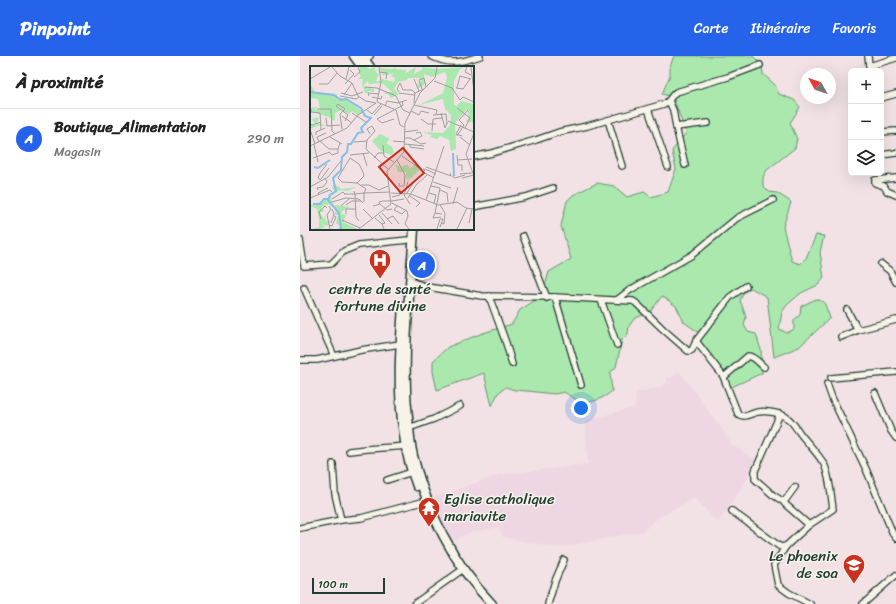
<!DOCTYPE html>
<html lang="fr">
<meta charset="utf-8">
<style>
:root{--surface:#fff;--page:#f2f2f2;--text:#222;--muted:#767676;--line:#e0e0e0;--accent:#2563eb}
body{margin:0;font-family:Sriracha,sans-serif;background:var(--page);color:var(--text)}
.controls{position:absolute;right:12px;top:12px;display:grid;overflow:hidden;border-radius:6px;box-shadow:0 4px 16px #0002}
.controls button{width:36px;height:36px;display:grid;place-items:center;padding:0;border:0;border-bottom:1px solid var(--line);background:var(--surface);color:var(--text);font:20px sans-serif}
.compass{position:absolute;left:500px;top:12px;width:36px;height:36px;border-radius:50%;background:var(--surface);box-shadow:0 4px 16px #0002;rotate:310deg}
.scale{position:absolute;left:12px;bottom:10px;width:73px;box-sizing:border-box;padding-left:4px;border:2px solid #1f3d34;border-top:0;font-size:11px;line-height:14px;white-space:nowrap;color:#1f3d34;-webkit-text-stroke:3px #f7f3e8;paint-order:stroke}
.you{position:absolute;left:281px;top:352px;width:14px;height:14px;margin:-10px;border:3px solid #fff;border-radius:50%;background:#1a73e8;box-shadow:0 0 0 6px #1a73e833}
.badge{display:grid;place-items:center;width:26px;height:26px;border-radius:50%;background:var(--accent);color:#fff;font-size:13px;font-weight:700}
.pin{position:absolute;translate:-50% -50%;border:2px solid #fff;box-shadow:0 1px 4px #0006}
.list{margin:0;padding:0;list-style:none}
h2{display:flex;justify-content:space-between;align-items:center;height:52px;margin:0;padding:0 16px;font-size:17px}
h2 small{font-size:13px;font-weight:400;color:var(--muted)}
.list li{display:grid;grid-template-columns:26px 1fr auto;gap:12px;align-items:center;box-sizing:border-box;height:60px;padding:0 16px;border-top:1px solid var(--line)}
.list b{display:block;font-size:15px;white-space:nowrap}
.list p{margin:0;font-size:13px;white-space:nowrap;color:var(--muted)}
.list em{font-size:13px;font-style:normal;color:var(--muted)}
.icon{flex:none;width:22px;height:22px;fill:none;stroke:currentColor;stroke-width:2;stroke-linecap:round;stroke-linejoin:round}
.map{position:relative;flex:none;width:596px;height:548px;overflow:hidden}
header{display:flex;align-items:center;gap:24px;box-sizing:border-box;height:56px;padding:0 20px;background:var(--accent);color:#fff}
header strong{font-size:19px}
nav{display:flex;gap:22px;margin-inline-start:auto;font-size:14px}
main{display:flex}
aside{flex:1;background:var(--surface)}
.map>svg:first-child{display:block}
</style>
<header>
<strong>Pinpoint</strong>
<nav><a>Carte</a><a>Itinéraire</a><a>Favoris</a></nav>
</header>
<main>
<aside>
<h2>À proximité<small></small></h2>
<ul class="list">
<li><span class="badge">A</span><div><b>Boutique_Alimentation</b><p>Magasin</p></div><em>290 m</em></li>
</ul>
</aside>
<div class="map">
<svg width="596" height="548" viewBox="0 0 596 548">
<rect width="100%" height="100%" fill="#f2e2e5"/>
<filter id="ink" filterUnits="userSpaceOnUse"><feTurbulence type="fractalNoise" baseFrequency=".025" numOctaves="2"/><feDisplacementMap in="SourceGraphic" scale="8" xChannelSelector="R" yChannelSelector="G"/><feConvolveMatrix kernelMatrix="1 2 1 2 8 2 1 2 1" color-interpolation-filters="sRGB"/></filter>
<g filter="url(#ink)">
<polygon fill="#efd6e3" points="379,315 420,370 432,389 458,406 418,467 395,442 358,462 343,475 258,492 203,481 198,471 166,478 148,488 126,444 199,419 288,408 285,365 335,351 336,337 353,333 362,330 367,326 367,322 374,320"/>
<path fill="#abe8ae" stroke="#659271" d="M374,0H453L462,9L463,18L475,29L479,38L494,44L500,51L490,67L497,83L495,92L467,114L463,121V130L469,136L477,137L491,146L483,171L492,205L500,208L506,202L516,179L524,180L520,196L524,222L518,229L501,237L487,249L482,256L479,273L487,277L494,273V264L500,259L501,250L516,243L524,246L530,262L499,291L474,301L467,241L451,232L444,236L440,244L446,261L444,269L448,276L456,278L461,294L462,317L425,334V316L400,293L398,276L384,266L376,250L362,240L351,255L334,263L329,270L328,278L322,284L316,311L310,317L312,335C304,342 290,349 279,345C274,343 269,339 264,336L255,338L227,335L215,334L206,331L198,337L192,350L184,317L137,334L133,316V305L148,291L180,278L212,268L220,254L242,240L249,216L271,203L261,170L267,145L273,139L297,127L314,130L327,141L344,136L351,141L368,136L376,113L372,95L386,77L373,41L362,38L370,19V10Z"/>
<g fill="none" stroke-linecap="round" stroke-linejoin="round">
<g stroke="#1f3d34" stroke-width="8">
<g id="street">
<path d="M131,0C151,10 160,6 180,0"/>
<polyline points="568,0 569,10 596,2"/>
<polyline points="65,4 70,0"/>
<polyline points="581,42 596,38"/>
<polyline points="369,45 373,54 376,71 408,67"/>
<polyline points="348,53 368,111"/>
<polyline points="308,64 322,110"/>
<polyline points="376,71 385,109"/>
<polyline points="581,76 596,75"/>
<polyline points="581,99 596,97"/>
<path d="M173,101L192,97L236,84L259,76L287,70L364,48C370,46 371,39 376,36L428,21L460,9"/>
<polyline points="596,122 575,124 575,127 584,130 587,135 596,139"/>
<polyline points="173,151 226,141 253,132"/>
<polyline points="223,180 247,242"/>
<polyline points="0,184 4,210 31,208 44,195 59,189 108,184"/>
<polyline points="581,208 590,215 596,226"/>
<path d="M110,225L128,231L182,240L255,241L333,245L336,247L364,274L388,295H390L392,294L396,285L423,320L438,358C444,363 451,357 458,356C464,355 474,356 479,358C489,360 494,369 499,376C507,387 517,396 524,408C530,421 531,439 533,453L509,469L486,490L481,491L479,490L432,455"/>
<polyline points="4,232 34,300"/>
<polyline points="189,240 206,287 212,308"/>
<polyline points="255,241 281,329"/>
<polyline points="301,244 317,289"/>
<polyline points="317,244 330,234 392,199 437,162 473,144"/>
<polyline points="547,254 558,274"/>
<polyline points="541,281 558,274 596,264"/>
<polyline points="396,285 430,241 446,230"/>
<polyline points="0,304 17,304 61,294 100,288"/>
<path d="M424,321L448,300C454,300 459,307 464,311"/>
<polyline points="531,322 596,316"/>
<polyline points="527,328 532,342 566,413 593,478 596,482"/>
<polyline points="575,337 591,375 596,382"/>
<polyline points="480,358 455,415 455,423 473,439 484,446"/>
<polyline points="109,372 134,363 160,350"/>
<polyline points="49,395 66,393 108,390"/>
<polyline points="33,408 35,438 41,464"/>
<polyline points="87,424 112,416"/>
<polyline points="495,431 484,446 485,448 509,469"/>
<polyline points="0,472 41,464 61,462 122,446"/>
<polyline points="486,490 474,509 478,529 489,537 510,548"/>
<polyline points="114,548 159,516"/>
<polyline points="248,548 255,525 264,504"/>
<polyline points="563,548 596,519"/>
</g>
</g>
<g stroke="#1f3d34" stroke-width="11">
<g id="secondary">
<polyline points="54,0 62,11"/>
<polyline points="62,0 70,11"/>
<path d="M114,173C111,226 104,280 106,334C106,343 107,352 108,361C109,374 110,387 113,400C127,454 153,508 192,548"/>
<path d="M103,250C100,293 97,336 104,379C106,396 111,414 117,430"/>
</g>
</g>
<use href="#street" stroke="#f7f3e8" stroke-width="5.5"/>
<use href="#secondary" stroke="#f7f3e8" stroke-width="8"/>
</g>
</g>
<defs>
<g id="hospital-pin" transform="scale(1.15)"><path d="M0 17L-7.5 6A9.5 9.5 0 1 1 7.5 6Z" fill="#c8321e" stroke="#f7f3e8"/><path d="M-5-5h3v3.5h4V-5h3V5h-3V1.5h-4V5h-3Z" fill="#fff"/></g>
<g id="temple-pin" transform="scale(1.15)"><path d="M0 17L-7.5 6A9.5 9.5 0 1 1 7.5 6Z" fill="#c8321e" stroke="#f7f3e8"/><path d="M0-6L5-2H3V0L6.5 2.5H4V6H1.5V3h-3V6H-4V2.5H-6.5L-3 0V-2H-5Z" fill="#fff"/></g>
<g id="school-pin" transform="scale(1.15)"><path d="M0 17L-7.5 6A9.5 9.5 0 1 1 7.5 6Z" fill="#c8321e" stroke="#f7f3e8"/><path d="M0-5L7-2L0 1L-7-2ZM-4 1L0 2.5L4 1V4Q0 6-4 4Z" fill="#fff"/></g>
</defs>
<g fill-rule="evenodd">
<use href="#hospital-pin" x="80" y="204"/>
<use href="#temple-pin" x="129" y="452"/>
<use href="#school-pin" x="554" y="509"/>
</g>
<g text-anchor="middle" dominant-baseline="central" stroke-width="3" stroke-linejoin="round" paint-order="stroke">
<g font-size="15" fill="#1f3d34" stroke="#f7f3e8">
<text x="80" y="233">centre de santé<tspan x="80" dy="17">fortune divine</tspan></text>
<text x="144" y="443" text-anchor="start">Eglise catholique<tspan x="144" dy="17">mariavite</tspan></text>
<text x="538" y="500" text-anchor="end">Le phoenix<tspan x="538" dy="17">de soa</tspan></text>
</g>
</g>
<g transform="translate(10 10)">
<rect width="164" height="164" fill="#f2e2e5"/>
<path d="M50,1H57L59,3L66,1L64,4H68L65,6L69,8L66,15L68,16L72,13L84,16L85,12L81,10L84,8L73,9L69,2L82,3L86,1L85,3L96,4V7L106,1L104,8L113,3L112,1L126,3L159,1L150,3L144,15V39L147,40L151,35L164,38V59L162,56H156L159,51L157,43L145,57L146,83L141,85L139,74L130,70L127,73L120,71L122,69L112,66L133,67L140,59L141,49L135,43L133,33L109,39L133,27L137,11L135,6L122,11L114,8L115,18L108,23L107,19L112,14L109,12H98L97,14L88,16L84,23L89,28L81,32L78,28H74L76,26H82L72,17L59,18L58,15L53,20L64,23V26L58,25V27H55L52,19L53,13H48L51,10L49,7ZM0,18L5,26L27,28L26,31L37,33L53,46L48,49L42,45L39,48L31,44L25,47V54L21,55V60H14L10,59L0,63V59H7L1,53L9,51L7,57L17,60H21V52L0,45V42L7,41L5,44H10L8,33L0,32ZM70,68L80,73L76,77L82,81L84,86L81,89L71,85L62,75ZM85,98L91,101L97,98L100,102L106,98L110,100L109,105L102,110L104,111L99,112L101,114L97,113L99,109L96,113V106H88ZM24,118L32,123L47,121L37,125L30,124L21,130L23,140L20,138L11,141L14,145L10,147L14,153L15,150L16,156L19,153L20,156L17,160L12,158L15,161L10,163H3L9,161V155L7,143L0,140L19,132L25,125L22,122ZM25,139L40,141L32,145L31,148L36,149L33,156L48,163H28L30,160L26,157L28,149H25Z" fill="#abe8ae"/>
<path fill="none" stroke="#89bfe7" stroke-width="2" d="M0,26L24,29L31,34L36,33L51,42L55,50L61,52L51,62L53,66L48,67L41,78H38L37,86L32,91L31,104L23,112L26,125L20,129L18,134L29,147L31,163M143,87L144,110M4,101L8,102L20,94M3,138H10L14,133H19"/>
<path fill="none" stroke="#9ea09e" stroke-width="1" d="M22,1L30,10L42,17L48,30L56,35L66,37M69,1L71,16L67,36L86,44L90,59L94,61M157,1L155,6L161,9M161,1L164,26M69,6L77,7L76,13M44,11L50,6L48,1M0,13L20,1M36,13L39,1M104,13L109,25M124,15L142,22L150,34L153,31L164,36M9,18H18L27,7M35,18L44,8L40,4M55,21L67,22L86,30L93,44L100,47M146,22L153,23L160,13M147,22L150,10L161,13M112,23L109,14L114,12L116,21M89,26L87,23L90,17L93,24H102L105,27M31,27L42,30L53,26M89,27L105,29M34,29L42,17M30,30L46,33L49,31M59,30L58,27L69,28M62,31L71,33L72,30M104,37L105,27L114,23M104,39L127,44L126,48M26,40L28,38L35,43L30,48L32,63M26,40L38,49L35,55M75,40L77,35L88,37L97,34M147,42L160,52L155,62M1,43V46L10,47L11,64M7,43H21L22,65L25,68M57,44L62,48L71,38M84,44L93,39L92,35M101,45L109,49L111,45L119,47M42,47L56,56M131,47L135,62L137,57M64,49L72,40M123,49L136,48L137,58M32,50L42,57M16,52L17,60L30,59M67,53L72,57L84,53M67,53L84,44M111,53L118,58H126M138,55L164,66M0,57L2,59L11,56M151,59L146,68L152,70M122,65L123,53L132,52M1,66L5,78M94,66L108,64M164,67L156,88L164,110M60,68L57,63L62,60L65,65L57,74L56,83L78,103M6,69V66L15,62M147,70L154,59L149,54L158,44M20,71L32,78M150,71L160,79M95,72H100L111,78L116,77M104,74L112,70L110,66L106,67M10,75L19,83H28L30,77M83,75L95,76M9,76L7,71L16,67M44,76L57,75M4,78L8,96M95,78L114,80M100,78V81L114,83M73,79L74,90L84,96M0,80L37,62L48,49L66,37M19,86L22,89L28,87V83M53,87L57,100M40,89L59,87M147,89L148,99H152V105M92,90L109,102M3,92L20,86M64,92L68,87H74M87,94L95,109L94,120H89V117M147,94L162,93M116,101L141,110L140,107M113,103L115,104L113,106L124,112M115,103L126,108M150,108L162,107M142,110L145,112L155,109M152,112L164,109M11,113L19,102M11,114L8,112L10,107L17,98M98,116L94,129L100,138M123,116L141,122M47,117L54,110L53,106L49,98L40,92L28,112L32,116L47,117M47,117L56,123L54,127L80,126M51,119H59L69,124L78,120M121,120L130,122L125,147L132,148M0,121L18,111L31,95M8,124L7,122L13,121L17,116L15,112M130,124L137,127L138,136M44,125L45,128L54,127V136M81,127L101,128L128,139L147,136L156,142L164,143M97,127L105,114M119,127L126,129L124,137M34,128H45L46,151L49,155M9,129L8,127L18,122M100,130L110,137L106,141M82,131L90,129L89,125M0,132L20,124L22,126M98,132L106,119L117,109M22,133L33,126L35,128M116,134L134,80M82,135L94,133M22,136L36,132L49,133L53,137M82,137L97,145L98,150L95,158L99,163M70,138L69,136L73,135H82M143,138L148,121M36,139L42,135H51M130,139L135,147L134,158L131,157M19,140L21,143L17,149L20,163M31,140L40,132M63,140L70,138L77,144L82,143M87,140L84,144L92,148L96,144M53,143L63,153M72,147L82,158M125,147L123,152L131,151M36,148V143H46M69,149L75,157L72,158M65,152L72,158L74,163M11,153L9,146L15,140L17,142M77,153L83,150L89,158M32,154L50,162M21,157L24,148L22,143M159,157L162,143M19,159L22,160L26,151L23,149M49,163L81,138L77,105L94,86L95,57L110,27L125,12L127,1M127,163L130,153H133L130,161M147,163L157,142"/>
<path fill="#c8321e" fill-opacity="0.15" stroke="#c8321e" stroke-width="2" d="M93,82L114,107L91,127L69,101Z"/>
<rect width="164" height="164" fill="none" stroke="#1f3d34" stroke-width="2"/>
</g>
</svg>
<div class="controls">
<button>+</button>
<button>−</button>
<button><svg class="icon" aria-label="layers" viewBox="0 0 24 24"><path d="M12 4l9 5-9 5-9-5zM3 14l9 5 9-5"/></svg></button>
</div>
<svg class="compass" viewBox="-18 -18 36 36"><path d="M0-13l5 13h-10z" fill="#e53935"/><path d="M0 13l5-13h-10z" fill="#767676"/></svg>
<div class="scale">100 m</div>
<div class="you"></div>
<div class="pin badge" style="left:122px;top:209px">A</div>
</div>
</main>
